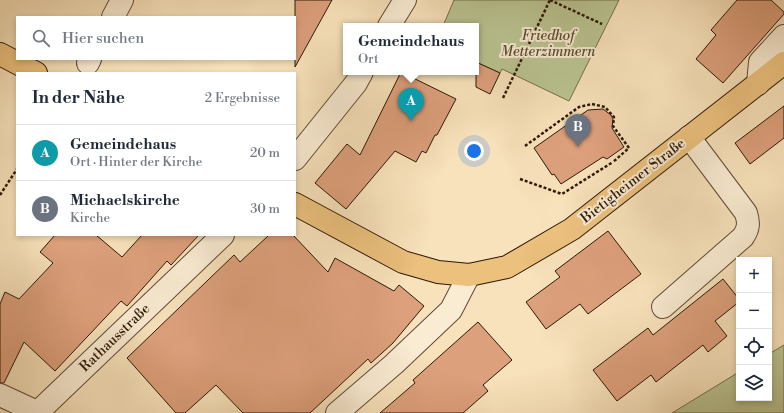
<!DOCTYPE html>
<html lang="de">
<meta charset="utf-8">
<style>
:root{--surface:#fff;--page:#f2f2f3;--text:#1f2937;--muted:#747a83;--line:#e0e1e3;--accent:#ea580c}
body{margin:0;font-family:"Libre Bodoni",serif;background:var(--page);color:var(--text)}
.controls{position:absolute;right:12px;bottom:12px;display:grid;overflow:hidden;border-radius:0px;box-shadow:0 2px 6px #0003}
.controls button{width:36px;height:36px;display:grid;place-items:center;padding:0;border:0;border-bottom:1px solid var(--line);background:var(--surface);color:var(--text);font:20px sans-serif}
.you{position:absolute;left:474px;top:151px;width:14px;height:14px;margin:-10px;border:3px solid #fff;border-radius:50%;background:#1a73e8;box-shadow:0 0 0 6px #1a73e833}
.badge{display:grid;place-items:center;width:26px;height:26px;border-radius:50%;background:var(--accent);color:#fff;font-size:13px;font-weight:700}
.pin{position:absolute;translate:-50% -33px;filter:drop-shadow(0 1px 2px #0008)}
.pin::after{content:'';position:absolute;top:21px;width:14px;height:12px;background:inherit;clip-path:polygon(0 0,100% 0,50% 100%)}
.popup{position:absolute;left:343px;top:23px;width:136px;height:52px;box-sizing:border-box;display:grid;place-content:center;border-radius:0px;background:var(--surface);filter:drop-shadow(0 1px 3px #0005);font-size:13px;white-space:nowrap;color:var(--muted)}
.popup b{font-size:15px;color:var(--text)}
.popup::after{content:'';position:absolute;left:50%;top:100%;margin-left:-8px;border:8px solid transparent;border-top-color:var(--surface)}
.list{margin:0;padding:0;list-style:none}
h2{display:flex;justify-content:space-between;align-items:center;height:52px;margin:0;padding:0 16px;font-size:17px}
h2 small{font-size:13px;font-weight:400;color:var(--muted)}
.list li{display:grid;grid-template-columns:26px 1fr auto;gap:12px;align-items:center;box-sizing:border-box;height:56px;padding:0 16px;border-top:1px solid var(--line)}
.list b{display:block;font-size:15px;white-space:nowrap}
.list p{margin:0;font-size:13px;white-space:nowrap;color:var(--muted)}
.list em{font-size:13px;font-style:normal;color:var(--muted)}
.icon{flex:none;width:22px;height:22px;fill:none;stroke:currentColor;stroke-width:2;stroke-linecap:round;stroke-linejoin:round}
.map{position:relative;flex:none;width:784px;height:413px;overflow:hidden}
.search{position:absolute;background:var(--surface);box-shadow:0 2px 6px #0003;left:16px;top:16px;width:280px;height:44px;display:flex;align-items:center;gap:10px;box-sizing:border-box;padding:0 14px;border-radius:0px;color:var(--muted);font-size:15px}
.panel{position:absolute;background:var(--surface);box-shadow:0 2px 6px #0003;left:16px;top:72px;width:280px;height:164px;border-radius:0px}
.map>svg:first-child{display:block}
</style>
<div class="map">
<svg width="784" height="413" viewBox="0 0 784 413">
<rect width="100%" height="100%" fill="#f8e2bb"/>
<filter id="stains"><feTurbulence type="fractalNoise" baseFrequency=".005" numOctaves="4"/><feColorMatrix values="0 0 0 0 .2 0 0 0 0 .09 0 0 0 0 .02 0 0 0 .5 -.17"/></filter>
<radialGradient id="worn" r=".72"><stop offset=".6" stop-color="#630" stop-opacity="0"/><stop offset="1" stop-color="#630" stop-opacity=".3"/></radialGradient>
<g fill="#bac492" stroke="#746e4c">
<polygon points="454,0 619,0 569,101 502,69 500,73 476,62 476,26 443,26"/>
<polygon points="784,345 784,413 672,413 739,372 739,398 769,398 769,354"/>
</g>
<g fill="#dda07c" stroke="#2d1806">
<polygon points="295,0 332,0 295,67"/>
<polygon points="737,0 771,0 784,12 784,14 723,83 696,59 716,35 711,30"/>
<polygon points="476,62 500,73 490,94 476,87"/>
<polygon points="401,72 456,99 437,135 435,135 426,153 422,151 416,162 395,151 346,209 315,183 347,144 360,155"/>
<polygon points="784,106 784,138 750,164 735,143"/>
<polygon points="603,109 611,115 613,119 612,128 624,147 607,159 603,157 561,184 554,174 552,175 534,148 588,110"/>
<polygon points="608,231 641,274 588,314 580,304 546,329 526,302 560,277 555,271"/>
<polygon points="55,235 96,235 122,257 142,235 199,235 171,265 167,261 127,306 121,301 55,371 24,342 4,383 0,383 0,304 5,292 19,299 53,263 40,252"/>
<polygon points="269,235 293,235 328,272 335,258 394,291 399,285 424,306 393,343 371,363 368,359 310,413 243,413 216,385 185,413 176,413 127,358 234,255 240,262"/>
<polygon points="723,279 739,299 739,302 715,321 727,336 708,352 703,345 656,382 651,375 617,401 593,370 648,328 653,335"/>
<polygon points="478,322 512,360 483,385 488,391 463,413 380,413 415,383 413,380"/>
</g>
<g fill="none" stroke-linecap="round" stroke-linejoin="round">
<g stroke="#604a33" stroke-width="24">
<g id="minor">
<polyline points="113,17 122,0"/>
<polyline points="389,26 405,0"/>
<polyline points="88,63 90,59"/>
<polyline points="758,84 760,62 784,36"/>
<polyline points="295,159 356,83 362,72"/>
<path d="M663,307L743,237C749,228 749,223 746,213L689,137"/>
<polyline points="0,395 39,413"/>
<polyline points="38,412 223,235"/>
<polyline points="337,413 394,364 451,310 469,275"/>
</g>
</g>
<g stroke="#2d1806" stroke-width="24">
<g id="major">
<polyline points="0,54 36,73"/>
<polyline points="295,204 403,262 438,272 469,275 507,267 572,229 784,63"/>
</g>
</g>
<g stroke="#2d1806" stroke-width="2.5" stroke-dasharray="3 2" stroke-linecap="butt">
<polyline points="550,0 602,24"/>
<polyline points="503,98 550,0"/>
<polyline points="525,146 579,107 592,104 605,107 614,117 613,126 629,148 613,162"/>
<polyline points="520,179 562,194 613,162"/>
<polyline points="0,195 17,169"/>
</g>
<use href="#minor" stroke="#faecd3" stroke-width="22"/>
<use href="#major" stroke="#ecc17e" stroke-width="22"/>
</g>
<g text-anchor="middle" dominant-baseline="central" stroke-width="4" stroke-linejoin="round" paint-order="stroke">
<g font-size="14" font-style="italic" fill="#574c30" stroke="#faecd3">
<text x="548" y="36">Friedhof<tspan x="548" dy="16">Metterzimmern</tspan></text>
</g>
<g font-size="14" fill="#2d1806" stroke="#faecd3">
<text transform="translate(633 181) rotate(-38)">Bietigheimer Straße</text>
<text transform="translate(115 338) rotate(-44)">Rathausstraße</text>
</g>
</g>
<rect width="100%" height="100%" filter="url(#stains)"/>
<rect width="100%" height="100%" fill="url(#worn)"/>
</svg>
<div class="controls">
<button>+</button>
<button>−</button>
<button><svg class="icon" aria-label="locate" viewBox="0 0 24 24"><circle cx="12" cy="12" r="6"/><path d="M12 2v4M12 18v4M2 12h4M18 12h4"/></svg></button>
<button><svg class="icon" aria-label="layers" viewBox="0 0 24 24"><path d="M12 4l9 5-9 5-9-5zM3 14l9 5 9-5"/></svg></button>
</div>
<div class="you"></div>
<div class="pin badge" style="left:411px;top:121px;background:#0f9aa8">A</div>
<div class="popup"><b>Gemeindehaus</b>Ort</div>
<div class="pin badge" style="left:578px;top:147px;background:#6b7280">B</div>
<div class="search"><svg class="icon" aria-label="search" viewBox="0 0 24 24"><circle cx="10" cy="10" r="6"/><path d="M15 15l6 6"/></svg>Hier suchen</div>
<section class="panel">
<h2>In der Nähe<small>2 Ergebnisse</small></h2>
<ul class="list">
<li><span class="badge" style="background:#0f9aa8">A</span><div><b>Gemeindehaus</b><p>Ort · Hinter der Kirche</p></div><em>20 m</em></li>
<li><span class="badge" style="background:#6b7280">B</span><div><b>Michaelskirche</b><p>Kirche</p></div><em>30 m</em></li>
</ul>
</section>
</div>
